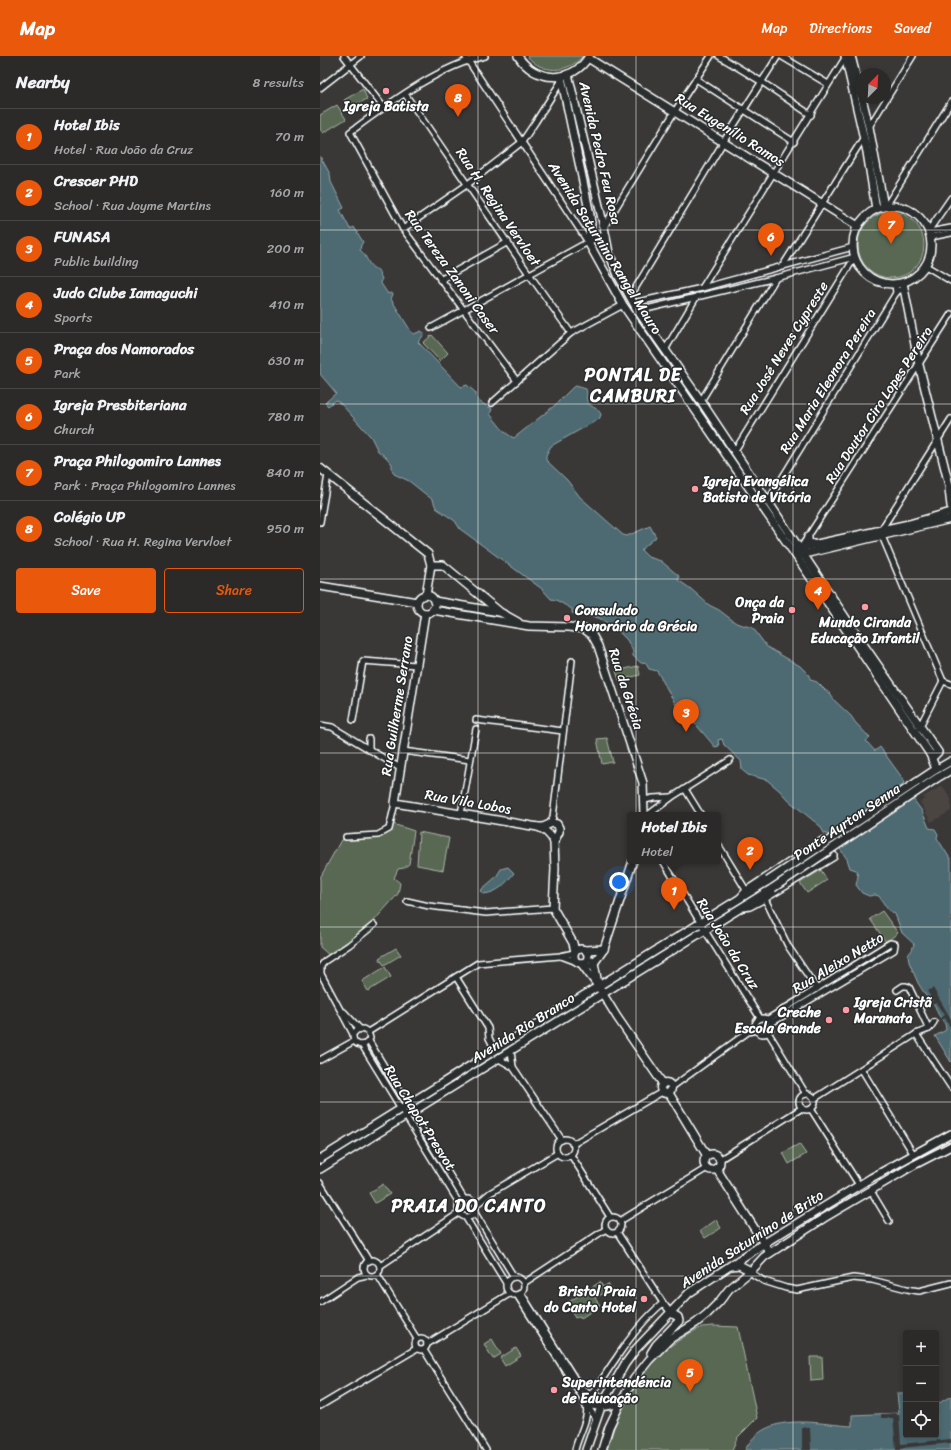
<!DOCTYPE html>
<meta charset="utf-8">
<style>
:root{--surface:#2b2a29;--page:#333231;--text:#f1f3f6;--muted:#a6a7a8;--line:#474646;--accent:#ea580c}
body{margin:0;font-family:Sriracha,sans-serif;background:var(--page);color:var(--text)}
.controls{position:absolute;right:12px;bottom:12px;display:grid;overflow:hidden;border-radius:4px;box-shadow:0 2px 6px #0003}
.controls button{width:36px;height:36px;display:grid;place-items:center;padding:0;border:0;border-bottom:1px solid var(--line);background:var(--surface);color:var(--text);font:20px sans-serif}
.compass{position:absolute;left:535px;top:12px;width:36px;height:36px;border-radius:50%;background:var(--surface);box-shadow:0 2px 6px #0003;rotate:24deg}
.you{position:absolute;left:299px;top:826px;width:14px;height:14px;margin:-10px;border:3px solid #fff;border-radius:50%;background:#1a73e8;box-shadow:0 0 0 6px #1a73e833}
.badge{display:grid;place-items:center;width:26px;height:26px;border-radius:50%;background:var(--accent);color:#fff;font-size:13px;font-weight:700}
.pin{position:absolute;translate:-50% -33px;filter:drop-shadow(0 1px 2px #0008)}
.pin::after{content:'';position:absolute;top:21px;width:14px;height:12px;background:inherit;clip-path:polygon(0 0,100% 0,50% 100%)}
.popup{position:absolute;left:307px;top:756px;width:94px;height:52px;box-sizing:border-box;display:grid;place-content:center;border-radius:4px;background:var(--surface);filter:drop-shadow(0 1px 3px #0005);font-size:13px;white-space:nowrap;color:var(--muted)}
.popup b{font-size:15px;color:var(--text)}
.popup::after{content:'';position:absolute;left:50%;top:100%;margin-left:-8px;border:8px solid transparent;border-top-color:var(--surface)}
.list{margin:0;padding:0;list-style:none}
h2{display:flex;justify-content:space-between;align-items:center;height:52px;margin:0;padding:0 16px;font-size:17px}
h2 small{font-size:13px;font-weight:400;color:var(--muted)}
.list li{display:grid;grid-template-columns:26px 1fr auto;gap:12px;align-items:center;box-sizing:border-box;height:56px;padding:0 16px;border-top:1px solid var(--line)}
.list b{display:block;font-size:15px;white-space:nowrap}
.list p{margin:0;font-size:13px;white-space:nowrap;color:var(--muted)}
.list em{font-size:13px;font-style:normal;color:var(--muted)}
.actions{display:flex;gap:8px;padding:12px 16px}
.actions a{flex:1;padding:9px 0;border:1px solid var(--accent);border-radius:4px;text-align:center;font-size:14px;color:var(--accent)}
.actions .main{background:var(--accent);color:#fff}
.icon{flex:none;width:22px;height:22px;fill:none;stroke:currentColor;stroke-width:2;stroke-linecap:round;stroke-linejoin:round}
.map{position:relative;flex:none;width:631px;height:1394px;overflow:hidden}
header{display:flex;align-items:center;gap:24px;box-sizing:border-box;height:56px;padding:0 20px;background:var(--accent);color:#fff}
header strong{font-size:19px}
nav{display:flex;gap:22px;margin-inline-start:auto;font-size:14px}
main{display:flex}
aside{flex:1;background:var(--surface)}
.map>svg:first-child{display:block}
</style>
<header>
<strong>Map</strong>
<nav><a>Map</a><a>Directions</a><a>Saved</a></nav>
</header>
<main>
<aside>
<h2>Nearby<small>8 results</small></h2>
<ul class="list">
<li><span class="badge">1</span><div><b>Hotel Ibis</b><p>Hotel · Rua João da Cruz</p></div><em>70 m</em></li>
<li><span class="badge">2</span><div><b>Crescer PHD</b><p>School · Rua Jayme Martins</p></div><em>160 m</em></li>
<li><span class="badge">3</span><div><b>FUNASA</b><p>Public building</p></div><em>200 m</em></li>
<li><span class="badge">4</span><div><b>Judo Clube Iamaguchi</b><p>Sports</p></div><em>410 m</em></li>
<li><span class="badge">5</span><div><b>Praça dos Namorados</b><p>Park</p></div><em>630 m</em></li>
<li><span class="badge">6</span><div><b>Igreja Presbiteriana</b><p>Church</p></div><em>780 m</em></li>
<li><span class="badge">7</span><div><b>Praça Philogomiro Lannes</b><p>Park · Praça Philogomiro Lannes</p></div><em>840 m</em></li>
<li><span class="badge">8</span><div><b>Colégio UP</b><p>School · Rua H. Regina Vervloet</p></div><em>950 m</em></li>
</ul>
<div class="actions"><a class="main">Save</a><a>Share</a></div>
</aside>
<div class="map">
<svg width="631" height="1394" viewBox="0 0 631 1394">
<rect width="100%" height="100%" fill="#393837"/>
<filter id="ink" filterUnits="userSpaceOnUse"><feTurbulence type="fractalNoise" baseFrequency=".025" numOctaves="2"/><feDisplacementMap in="SourceGraphic" scale="8" xChannelSelector="R" yChannelSelector="G"/><feConvolveMatrix kernelMatrix="1 2 1 2 8 2 1 2 1" color-interpolation-filters="sRGB"/></filter>
<g filter="url(#ink)">
<polygon fill="#4b4542" points="622,730 631,743 631,755 611,766 600,746 605,743 603,741"/>
<g fill="#586852" stroke="#acb4a8">
<path d="M207,0H263C247,18 222,18 207,0Z"/>
<polygon points="43,33 47,43 28,53 24,44"/>
<polygon points="17,49 26,63 3,77 0,73 0,59"/>
<circle cx="571" cy="189" r="33"/>
<polygon points="112,279 128,297 120,305 103,287"/>
<polygon points="318,610 320,619 299,624 296,615"/>
<polygon points="287,682 293,706 282,708 277,683"/>
<polygon points="70,767 94,775 89,808 84,812 78,813 74,822 80,827 78,838 52,867 11,901 0,891 0,822 21,784 63,776"/>
<polygon points="99,776 129,782 123,814 97,809"/>
<polygon points="501,814 507,824 487,837 480,827"/>
<polygon points="562,855 578,877 566,886 550,863"/>
<polygon points="76,892 81,899 64,909 59,902"/>
<polygon points="65,911 71,921 48,935 42,925"/>
<polygon points="479,1088 486,1098 469,1108 463,1097"/>
<polygon points="63,1128 70,1138 55,1147 49,1137"/>
<polygon points="396,1164 401,1172 385,1182 380,1175"/>
<polygon points="280,1226 283,1231 288,1228 291,1233 275,1242 280,1250 261,1262 260,1260 255,1262 247,1247"/>
<polygon points="393,1270 418,1271 437,1362 417,1382 412,1394 287,1394 298,1359 305,1343 323,1314 341,1296 370,1277 382,1271"/>
<polygon points="172,1283 181,1298 173,1303 164,1288"/>
<polygon points="196,1292 201,1300 185,1310 180,1302"/>
<polygon points="490,1301 502,1301 503,1324 491,1325"/>
</g>
<g fill="#4e6a72" stroke="#95a6aa">
<path d="M0,100L10,118L11,126L24,152L20,154L30,173L34,171L43,186L41,189L40,194C48,200 47,211 58,214L62,223L60,226L68,238L70,237L73,238L71,243L92,277L94,278L101,275L104,277L103,280L98,286L141,331L147,329L156,337V341L160,346L172,353L170,358C177,366 184,378 194,382L234,350L253,331L256,330L266,333C268,338 265,343 268,347C272,352 279,352 281,359L279,363L231,390L226,399V404L247,424L260,441L303,479L307,480L330,470L336,481L321,494L328,501L341,505L359,520L358,524L371,533L389,549L399,554L416,567L433,572L447,591L480,610L488,618L491,624L497,626L505,634L511,638L514,644L531,660L535,666L550,682L546,685L555,695L560,691L583,723L584,731L602,755L609,772L615,773L618,778L617,782L631,804V1006L615,980L626,974L625,968L618,958L615,950L606,940L598,927L589,906L588,899L592,894L594,888L582,877L575,858L568,854L559,840L555,839L549,840L542,837L536,829L538,820L536,814L530,812L527,803L511,780L504,777L500,770L468,744L460,735L447,724L428,719L422,714L421,705L404,689L402,683L398,684L399,690L395,691L378,671L356,649L337,615L329,613L325,606L321,607L313,600V595L307,584L294,571L279,562L268,560L256,555L254,558L252,557V553L236,544L231,543L222,533L140,473L135,465L116,452L113,444L104,437L89,425L74,418L72,413V408L66,401L58,395L51,381L22,349L16,344L8,350L5,347L16,337L0,318Z"/>
<path d="M188,811L194,817C185,828 179,836 164,838L161,836L162,833L176,821L181,813Z"/>
<path d="M577,1337H586V1379H616V1349L631,1340V1394H425C445,1354 496,1368 532,1370V1359L579,1357Z"/>
</g>
<g fill="#393837">
<polygon points="613,932 631,963 631,972 625,962 621,964 620,962 624,959 616,947 612,949 610,947 613,945 607,935"/>
<polygon points="576,1357 577,1359 579,1359 581,1388 631,1383 631,1387 581,1392 581,1394 576,1394 573,1362 561,1362 561,1358"/>
<polygon points="482,1371 490,1372 491,1394 482,1394"/>
</g>
<g fill="none" stroke-linecap="round" stroke-linejoin="round">
<g stroke="#fff" stroke-width="8">
<g id="street">
<polyline points="24,0 64,52"/>
<path d="M165,0C117,11 70,47 30,76L83,173L197,325"/>
<polyline points="399,0 442,26 491,59"/>
<polyline points="461,0 508,28"/>
<polyline points="376,23 474,86"/>
<polyline points="0,32 41,0"/>
<polyline points="85,38 209,218 251,277"/>
<polyline points="549,71 593,0"/>
<polyline points="566,150 631,46"/>
<polyline points="284,171 355,55 391,0"/>
<polyline points="83,173 148,128 202,86 216,65 242,24"/>
<polyline points="609,174 631,142"/>
<polyline points="609,176 631,172"/>
<polyline points="611,181 631,177"/>
<polyline points="606,210 631,225"/>
<polyline points="462,211 544,81"/>
<polyline points="120,224 188,186"/>
<polyline points="575,228 576,237"/>
<polyline points="382,232 525,2"/>
<polyline points="310,241 404,85 458,0"/>
<polyline points="313,247 382,232 533,191"/>
<polyline points="318,255 456,222 535,201"/>
<polyline points="111,272 268,186 145,0"/>
<polyline points="345,294 377,240"/>
<polyline points="381,345 456,222"/>
<polyline points="172,347 251,277 303,249"/>
<polyline points="414,396 535,201"/>
<polyline points="448,445 576,237 579,234 585,234"/>
<polyline points="0,466 8,419"/>
<polyline points="561,474 631,363"/>
<polyline points="562,480 623,625"/>
<polyline points="480,493 631,258"/>
<polyline points="623,625 631,628"/>
<polyline points="33,664 43,605 96,609"/>
<polyline points="156,664 243,675"/>
<polyline points="0,669 12,671 80,712"/>
<polyline points="599,672 623,625"/>
<polyline points="49,683 49,694"/>
<polyline points="83,695 150,704"/>
<polyline points="365,733 381,759"/>
<polyline points="325,744 333,742 351,741"/>
<polyline points="141,758 156,673"/>
<polyline points="328,759 352,741 410,704"/>
<polyline points="230,767 233,761 252,605"/>
<polyline points="26,781 58,779 69,773 75,747"/>
<polyline points="398,788 426,834"/>
<polyline points="343,805 389,881 440,962"/>
<polyline points="420,841 426,834 502,784 514,799 514,801 445,843 430,851 424,852"/>
<polyline points="445,843 468,890 497,933"/>
<polyline points="87,845 109,850 166,857 233,852"/>
<polyline points="241,900 257,906"/>
<polyline points="136,921 168,972 169,982 175,994"/>
<polyline points="577,934 583,930 586,930 589,931 609,973"/>
<polyline points="24,956 40,973"/>
<circle cx="443" cy="970" r="8"/>
<polyline points="448,963 570,887 575,888 574,894 451,967"/>
<polyline points="48,976 158,907 240,900 254,897"/>
<polyline points="448,976 486,1038"/>
<path d="M33,978L37,974L43,973L48,976L50,982C45,993 32,990 33,978L1,918V910L5,905L29,889L54,869"/>
<polyline points="596,978 631,1031"/>
<polyline points="49,985 144,1143"/>
<polyline points="42,989 139,1147"/>
<polyline points="191,995 193,1011 242,1084"/>
<polyline points="179,1003 193,1011"/>
<polyline points="0,1004 34,985"/>
<polyline points="542,1014 594,1099"/>
<polyline points="352,1031 428,976 436,974"/>
<circle cx="487" cy="1046" r="8"/>
<polyline points="494,1043 596,978 609,973 614,966"/>
<polyline points="491,1053 539,1129"/>
<circle cx="245" cy="1092" r="9"/>
<polyline points="253,1088 342,1036"/>
<polyline points="251,1099 290,1161"/>
<polyline points="399,1104 482,1052"/>
<polyline points="0,1127 49,1205"/>
<polyline points="551,1135 569,1165"/>
<circle cx="147" cy="1152" r="9"/>
<polyline points="156,1149 170,1137 238,1097"/>
<polyline points="155,1157 194,1221"/>
<circle cx="293" cy="1169" r="8"/>
<polyline points="146,1162 186,1227"/>
<polyline points="300,1165 387,1112"/>
<polyline points="297,1176 343,1247 351,1257"/>
<circle cx="52" cy="1212" r="8"/>
<polyline points="60,1210 139,1157"/>
<polyline points="431,1215 434,1219 444,1225 466,1232 477,1234 533,1222 552,1224 587,1233 599,1235 631,1227"/>
<polyline points="57,1218 97,1283"/>
<circle cx="195" cy="1230" r="9"/>
<polyline points="204,1227 286,1173"/>
<polyline points="201,1237 260,1331 270,1339 282,1341 287,1339"/>
<polyline points="197,1239 276,1363"/>
<polyline points="0,1246 38,1221 47,1219"/>
<circle cx="101" cy="1288" r="6"/>
<polyline points="107,1288 189,1238"/>
<polyline points="104,1294 166,1394"/>
<path d="M270,1339C280,1329 286,1316 295,1304C308,1284 325,1262 343,1247"/>
<polyline points="0,1350 96,1293"/>
<path d="M255,1394C257,1382 270,1361 266,1351"/>
</g>
</g>
<g stroke="#fff" stroke-width="10">
<g id="secondary">
<path d="M198,0C215,27 253,28 269,0"/>
<polyline points="525,0 547,96 556,153"/>
<polyline points="531,0 541,39"/>
<polyline points="268,2 538,170"/>
<polyline points="248,18 284,171 289,197 298,219 318,255 381,345 543,588 618,696 614,700 610,698"/>
<polyline points="241,21 270,159 271,168 268,186"/>
<polyline points="542,42 549,71 564,151"/>
<circle cx="572" cy="189" r="39"/>
<polyline points="268,186 303,249 472,494 610,698 616,713"/>
<polyline points="268,186 274,181 286,181"/>
<polyline points="583,227 599,309 631,437"/>
<polyline points="0,412 108,498 111,509 106,539"/>
<polyline points="629,433 631,450"/>
<polyline points="488,481 488,486 495,489"/>
<polyline points="476,494 488,490 589,468 631,456"/>
<polyline points="480,499 631,463"/>
<polyline points="111,509 123,509 180,556 198,566"/>
<polyline points="0,530 97,546"/>
<circle cx="106" cy="548" r="9"/>
<polyline points="114,545 179,556"/>
<polyline points="113,554 209,570 249,571 264,573 272,579 278,590 323,727 324,759"/>
<path d="M105,557L75,747L218,771C224,773 231,779 234,786"/>
<polyline points="612,716 631,705"/>
<polyline points="617,722 631,714"/>
<polyline points="218,771 223,771 232,767 237,768 239,772 239,776 234,786 235,813 233,852 253,887 255,896"/>
<circle cx="261" cy="900" r="7"/>
<polyline points="265,894 284,893"/>
<polyline points="273,905 274,907 278,928"/>
<polyline points="261,907 278,930 297,961 343,1028"/>
<polyline points="263,909 271,910 274,907 284,893 313,805"/>
<circle cx="346" cy="1032" r="5.5"/>
<polyline points="349,1037 387,1100"/>
<circle cx="392" cy="1106" r="8"/>
<polyline points="0,1103 448,825"/>
<polyline points="396,1112 450,1197"/>
<polyline points="0,1113 453,832"/>
<polyline points="411,1210 419,1209 431,1215"/>
<polyline points="331,1297 336,1289 359,1265 358,1261 351,1257"/>
<path d="M266,1348C280,1351 286,1352 301,1346"/>
<polyline points="266,1394 281,1351 287,1339 305,1308 316,1293 369,1237 443,1188 551,1122 631,1078"/>
<polyline points="282,1394 289,1371 301,1346 314,1323 329,1304 350,1283 376,1267 387,1258 399,1246 409,1233 431,1215 444,1201 504,1162 594,1109 631,1090"/>
</g>
</g>
<use href="#street" stroke="#2a2d2e" stroke-width="5"/>
<use href="#secondary" stroke="#2a2d2e" stroke-width="7"/>
<g stroke="#fff" stroke-width="10" stroke-linecap="butt">
<g id="secondary-bridge">
<polyline points="448,825 612,716"/>
<polyline points="453,832 617,722"/>
</g>
</g>
<use href="#secondary-bridge" stroke="#2a2d2e" stroke-width="7"/>
</g>
</g>
<path fill="none" stroke="#fff" stroke-width="1" stroke-opacity="0.55" d="M158,0V1394M316,0V1394M473,0V1394M0,174H631M0,348H631M0,523H631M0,697H631M0,871H631M0,1046H631M0,1220H631"/>
<g fill="#ff9aa2" stroke="#2a2d2e" stroke-width="1.5">
<circle cx="66" cy="35" r="4"/>
<circle cx="375" cy="433" r="4"/>
<circle cx="545" cy="551" r="4"/>
<circle cx="472" cy="554" r="4"/>
<circle cx="247" cy="562" r="4"/>
<circle cx="526" cy="954" r="4"/>
<circle cx="509" cy="964" r="4"/>
<circle cx="324" cy="1243" r="4"/>
<circle cx="234" cy="1334" r="4"/>
</g>
<g text-anchor="middle" dominant-baseline="central" stroke-width="3" stroke-linejoin="round" paint-order="stroke">
<g font-size="14" font-weight="bold" fill="#fff" stroke="#2a2d2e" text-anchor="start">
<text x="66" y="50" text-anchor="middle">Igreja Batista</text>
<text x="383" y="425">Igreja Evangélica<tspan x="383" dy="16">Batista de Vitória</tspan></text>
<text x="464" y="546" text-anchor="end">Onça da<tspan x="464" dy="16">Praia</tspan></text>
<text x="255" y="554">Consulado<tspan x="255" dy="16">Honorário da Grécia</tspan></text>
<text x="545" y="566" text-anchor="middle">Mundo Ciranda<tspan x="545" dy="16">Educação Infantil</tspan></text>
<text x="534" y="946">Igreja Cristã<tspan x="534" dy="16">Maranata</tspan></text>
<text x="501" y="956" text-anchor="end">Creche<tspan x="501" dy="16">Escola Grande</tspan></text>
<text x="316" y="1235" text-anchor="end">Bristol Praia<tspan x="316" dy="16">do Canto Hotel</tspan></text>
<text x="242" y="1326">Superintendéncia<tspan x="242" dy="16">de Educação</tspan></text>
</g>
<g font-size="14" fill="#fff" stroke="#2a2d2e">
<text transform="translate(410 74) rotate(32)">Rua Eugenílio Ramos</text>
<text transform="translate(280 97) rotate(77)">Avenida Pedro Feu Rosa</text>
<text transform="translate(178 151) rotate(56)">Rua H. Regina Vervloet</text>
<text transform="translate(285 192) rotate(58)">Avenida Saturnino Rangel Mauro</text>
<text transform="translate(132 216) rotate(54)">Rua Tereza Zanoni Caser</text>
<text transform="translate(464 292) rotate(-58)">Rua José Neves Cypreste</text>
<text transform="translate(508 325) rotate(-58)">Rua Maria Eleonora Pereira</text>
<text transform="translate(559 349) rotate(-57)">Rua Doutor Ciro Lopes Pereira</text>
<text transform="translate(306 633) rotate(72)">Rua da Grécia</text>
<text transform="translate(77 650) rotate(-81)">Rua Guilherme Serrano</text>
<text transform="translate(148 746) rotate(10)">Rua Vila Lobos</text>
<text transform="translate(527 766) rotate(-34)">Ponte Ayrton Senna</text>
<text transform="translate(408 888) rotate(58)">Rua João da Cruz</text>
<text transform="translate(518 907) rotate(-31)">Rua Aleixo Netto</text>
<text transform="translate(203 972) rotate(-32)">Avenida Rio Branco</text>
<text transform="translate(100 1062) rotate(58)">Rua Chapot Presvot</text>
<text transform="translate(432 1183) rotate(-33)">Avenida Saturnino de Brito</text>
</g>
<g font-size="18" font-weight="bold" letter-spacing="1" fill="#fff" stroke="#2a2d2e">
<text x="313" y="319">PONTAL DE<tspan x="313" dy="21">CAMBURI</tspan></text>
<text x="149" y="1150">PRAIA DO CANTO</text>
</g>
</g>
</svg>
<div class="controls">
<button>+</button>
<button>−</button>
<button><svg class="icon" aria-label="locate" viewBox="0 0 24 24"><circle cx="12" cy="12" r="6"/><path d="M12 2v4M12 18v4M2 12h4M18 12h4"/></svg></button>
</div>
<svg class="compass" viewBox="-18 -18 36 36"><path d="M0-13l5 13h-10z" fill="#e53935"/><path d="M0 13l5-13h-10z" fill="#a6a7a8"/></svg>
<div class="you"></div>
<div class="pin badge" style="left:354px;top:854px">1</div>
<div class="popup"><b>Hotel Ibis</b>Hotel</div>
<div class="pin badge" style="left:430px;top:814px">2</div>
<div class="pin badge" style="left:366px;top:676px">3</div>
<div class="pin badge" style="left:498px;top:554px">4</div>
<div class="pin badge" style="left:370px;top:1336px">5</div>
<div class="pin badge" style="left:451px;top:200px">6</div>
<div class="pin badge" style="left:571px;top:188px">7</div>
<div class="pin badge" style="left:138px;top:61px">8</div>
</div>
</main>
